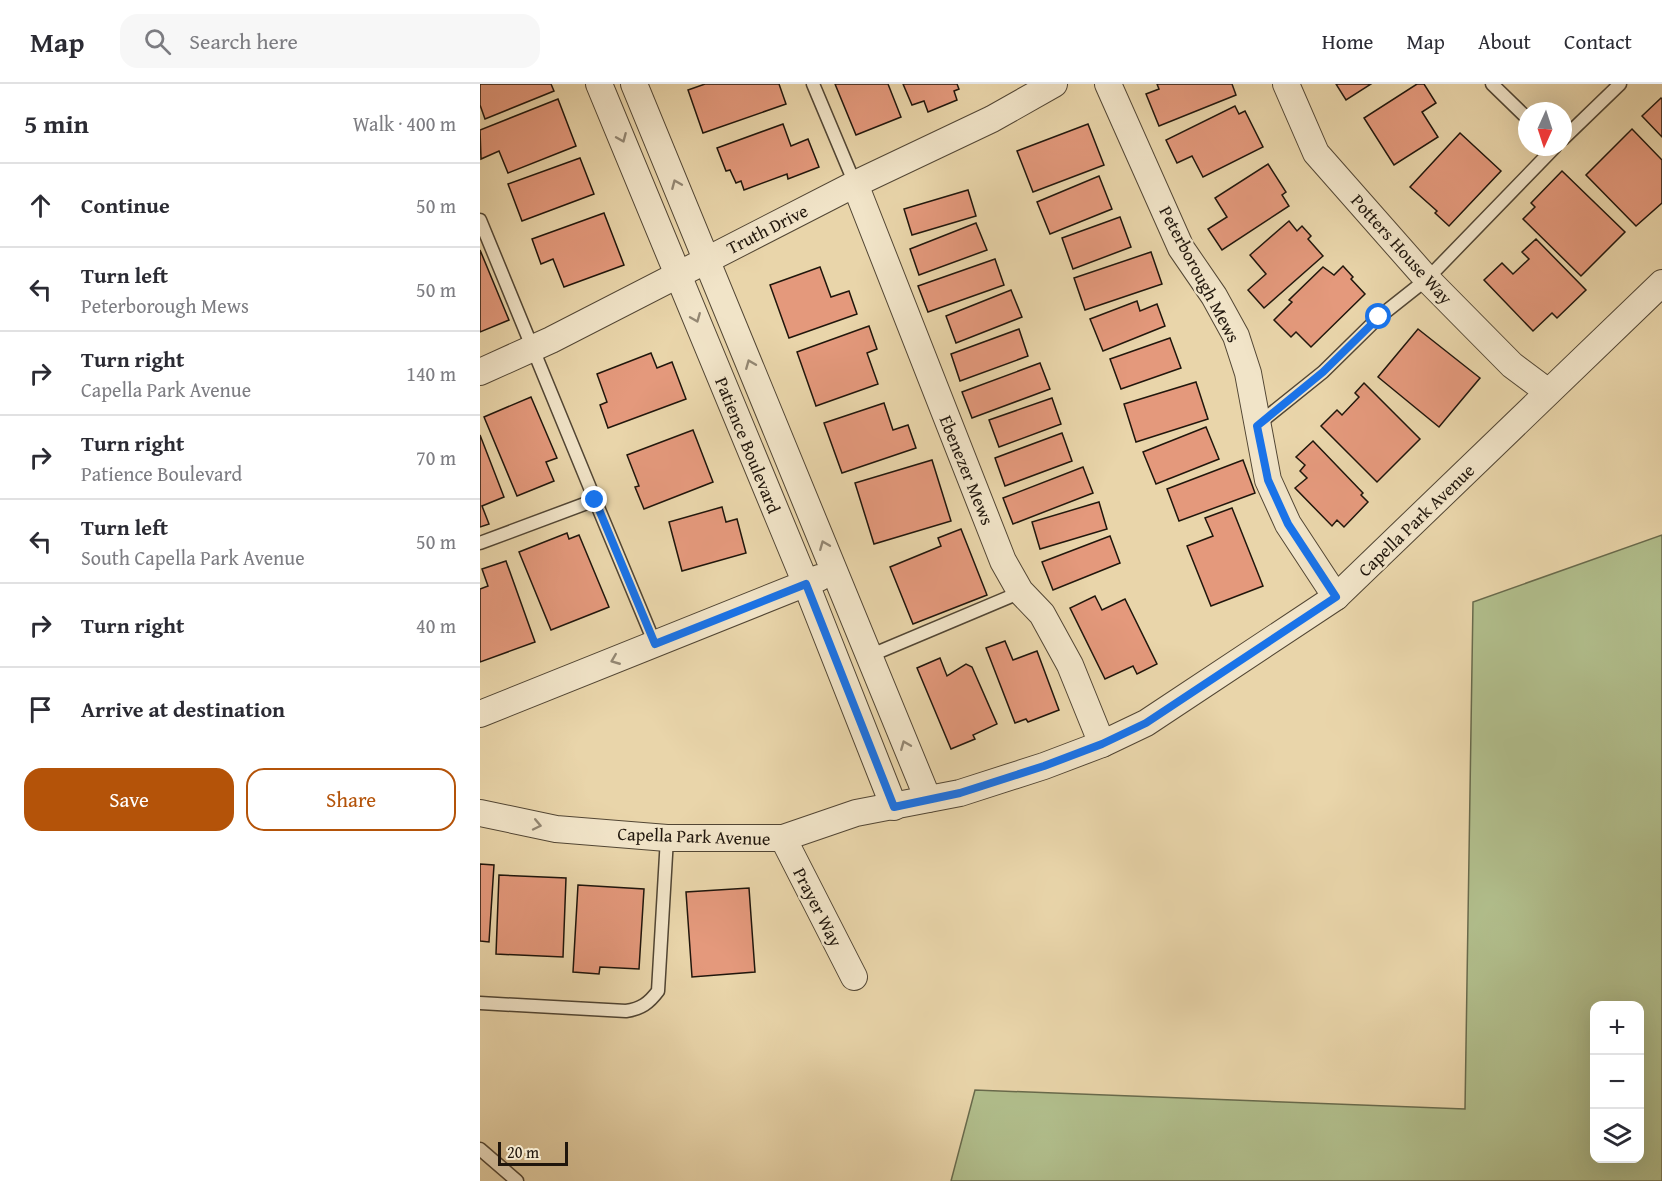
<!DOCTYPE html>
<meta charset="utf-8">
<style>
:root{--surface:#fff;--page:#f7f7f7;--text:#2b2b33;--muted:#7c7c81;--line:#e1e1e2;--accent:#b45309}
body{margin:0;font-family:"Gentium Book Plus",serif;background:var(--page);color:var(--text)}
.controls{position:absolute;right:18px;bottom:18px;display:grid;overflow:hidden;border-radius:12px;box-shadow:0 6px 24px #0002}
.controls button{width:54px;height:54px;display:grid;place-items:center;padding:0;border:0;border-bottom:2px solid var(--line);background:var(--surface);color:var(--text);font:30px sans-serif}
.compass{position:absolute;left:1038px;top:18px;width:54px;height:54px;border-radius:50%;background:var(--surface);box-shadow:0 6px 24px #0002;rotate:183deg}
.scale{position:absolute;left:18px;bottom:15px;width:70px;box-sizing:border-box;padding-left:6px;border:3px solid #20160c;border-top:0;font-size:16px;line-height:21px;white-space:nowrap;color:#20160c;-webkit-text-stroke:4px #f1e4c8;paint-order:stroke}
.stop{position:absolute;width:18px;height:18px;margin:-14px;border:4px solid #1a73e8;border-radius:50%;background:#fff}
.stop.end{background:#1a73e8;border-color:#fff;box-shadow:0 2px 6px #0008}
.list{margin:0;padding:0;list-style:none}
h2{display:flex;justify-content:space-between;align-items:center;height:78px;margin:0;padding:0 24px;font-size:26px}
h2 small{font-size:20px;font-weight:400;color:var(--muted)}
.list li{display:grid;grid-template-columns:39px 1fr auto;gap:18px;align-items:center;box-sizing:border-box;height:84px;padding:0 24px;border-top:2px solid var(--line)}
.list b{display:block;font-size:22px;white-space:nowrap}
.list p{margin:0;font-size:20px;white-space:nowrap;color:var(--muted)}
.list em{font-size:20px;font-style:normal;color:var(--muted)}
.actions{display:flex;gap:12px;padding:18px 24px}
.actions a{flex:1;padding:14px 0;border:2px solid var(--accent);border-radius:18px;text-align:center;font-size:21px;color:var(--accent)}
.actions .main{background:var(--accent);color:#fff}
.icon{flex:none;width:33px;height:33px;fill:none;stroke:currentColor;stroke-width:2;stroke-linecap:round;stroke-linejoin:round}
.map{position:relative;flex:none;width:1182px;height:1097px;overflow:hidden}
header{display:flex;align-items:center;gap:36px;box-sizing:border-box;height:84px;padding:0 30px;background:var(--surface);border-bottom:2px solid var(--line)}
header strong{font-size:28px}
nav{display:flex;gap:33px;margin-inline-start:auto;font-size:21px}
.search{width:420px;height:54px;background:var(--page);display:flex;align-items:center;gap:15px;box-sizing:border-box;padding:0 21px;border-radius:18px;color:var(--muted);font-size:22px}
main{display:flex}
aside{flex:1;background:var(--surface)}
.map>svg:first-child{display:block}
</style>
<header>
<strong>Map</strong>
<div class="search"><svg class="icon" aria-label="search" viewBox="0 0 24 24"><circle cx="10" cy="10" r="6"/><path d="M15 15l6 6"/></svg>Search here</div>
<nav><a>Home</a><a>Map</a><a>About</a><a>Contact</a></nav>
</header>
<main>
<aside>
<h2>5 min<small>Walk · 400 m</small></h2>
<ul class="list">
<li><svg class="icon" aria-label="ahead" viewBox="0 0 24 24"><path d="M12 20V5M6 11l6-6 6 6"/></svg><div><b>Continue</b></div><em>50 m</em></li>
<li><svg class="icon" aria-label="left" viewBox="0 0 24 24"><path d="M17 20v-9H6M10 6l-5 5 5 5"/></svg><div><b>Turn left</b><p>Peterborough Mews</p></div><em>50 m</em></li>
<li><svg class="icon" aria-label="right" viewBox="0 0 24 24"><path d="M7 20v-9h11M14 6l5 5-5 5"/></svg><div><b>Turn right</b><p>Capella Park Avenue</p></div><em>140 m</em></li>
<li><svg class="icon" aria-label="right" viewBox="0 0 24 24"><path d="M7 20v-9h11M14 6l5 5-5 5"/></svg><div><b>Turn right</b><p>Patience Boulevard</p></div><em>70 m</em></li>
<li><svg class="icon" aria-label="left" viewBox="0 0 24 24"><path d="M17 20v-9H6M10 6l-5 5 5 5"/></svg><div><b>Turn left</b><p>South Capella Park Avenue</p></div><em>50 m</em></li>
<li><svg class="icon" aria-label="right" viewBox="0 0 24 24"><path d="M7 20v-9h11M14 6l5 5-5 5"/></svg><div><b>Turn right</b></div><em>40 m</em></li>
<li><svg class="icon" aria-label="arrive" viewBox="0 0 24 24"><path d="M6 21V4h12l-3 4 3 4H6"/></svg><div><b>Arrive at destination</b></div></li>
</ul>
<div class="actions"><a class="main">Save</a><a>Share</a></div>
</aside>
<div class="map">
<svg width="1182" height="1097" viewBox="0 0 1182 1097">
<rect width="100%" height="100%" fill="#e9d5aa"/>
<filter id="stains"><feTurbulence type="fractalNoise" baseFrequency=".00333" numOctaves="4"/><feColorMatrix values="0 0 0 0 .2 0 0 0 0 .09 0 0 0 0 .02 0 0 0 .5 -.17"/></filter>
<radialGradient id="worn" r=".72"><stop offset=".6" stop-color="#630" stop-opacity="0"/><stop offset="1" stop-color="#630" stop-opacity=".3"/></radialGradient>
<path fill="#b1be8c" stroke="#686a4c" stroke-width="1.5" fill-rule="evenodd" d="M1182,451V1097H471L495,1006L985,1025L993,518ZM1114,922H1160V1074H1114Z"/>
<g fill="#e4997c" stroke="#20160c" stroke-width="1.5">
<polygon points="0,0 71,0 74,7 5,35 0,21"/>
<polygon points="225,0 299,0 306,20 223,49 208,6"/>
<polygon points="355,0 408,0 421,33 376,51"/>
<polygon points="423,0 477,0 479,5 474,7 477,16 448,28 444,17 432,21"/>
<polygon points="677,0 752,0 756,11 679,42 666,10 679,5"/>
<polygon points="856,0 891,0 866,16"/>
<polygon points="937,0 944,0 956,19 942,28 958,53 914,81 884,34"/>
<polygon points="1181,14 1182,15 1182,53 1162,32"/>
<polygon points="78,15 96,62 28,89 19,67 1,75 0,46"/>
<polygon points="755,22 759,30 765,27 783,63 723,93 712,72 697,79 686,56"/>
<polygon points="303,40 311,62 328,55 339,83 308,95 307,90 264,106 261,97 256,99 250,86 246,87 237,64"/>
<polygon points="608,40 624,81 553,108 537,67"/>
<polygon points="1152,45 1182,76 1182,119 1156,142 1106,91"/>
<polygon points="980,49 1021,87 969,142 955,129 957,127 930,103"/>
<polygon points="100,74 114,110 42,137 28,100"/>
<polygon points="788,80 806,108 802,111 809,122 742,166 728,145 747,133 735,114"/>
<polygon points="1082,87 1145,148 1101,192 1043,135 1055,123 1051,119"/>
<polygon points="619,92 632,125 570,150 557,118"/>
<polygon points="488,106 496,132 432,151 424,125"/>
<polygon points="124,129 144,181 84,203 73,175 61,180 52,155"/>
<polygon points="640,133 651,163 593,185 582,154"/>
<polygon points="809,137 817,147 822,142 831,152 828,155 843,172 784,224 768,206 786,190 770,171"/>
<polygon points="496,139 507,166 439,191 430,165"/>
<polygon points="1056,155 1106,206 1077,234 1072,229 1053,247 1004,196 1022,179 1033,190 1049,175 1042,168"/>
<polygon points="0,166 29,236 0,248"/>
<polygon points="671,168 682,200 605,226 594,194"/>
<polygon points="515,175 524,201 448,228 438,202"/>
<polygon points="863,182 873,193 871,195 885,210 831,263 816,248 811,253 794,236 812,218 809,216 843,183 854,191"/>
<polygon points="340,183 351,213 369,207 377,230 309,254 290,201"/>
<polygon points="531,206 542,233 476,259 466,232"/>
<polygon points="657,217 660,227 677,220 685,242 623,267 610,235"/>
<polygon points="389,242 397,265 387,269 398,300 336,322 317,268"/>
<polygon points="539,245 548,272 480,297 471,270"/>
<polygon points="938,245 1000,294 959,343 898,293"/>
<polygon points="690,254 701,284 641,305 630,275"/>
<polygon points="171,269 177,284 192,278 206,315 128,344 120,321 127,318 117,290"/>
<polygon points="560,279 570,305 492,334 482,308"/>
<polygon points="716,298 728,335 656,358 644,320"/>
<polygon points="884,299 940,355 897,398 841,342 857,326 862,331 879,313 875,309"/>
<polygon points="51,313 77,374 66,378 74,397 37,412 4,333"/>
<polygon points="572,314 581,340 519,363 509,336"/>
<polygon points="404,319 413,346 428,341 436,364 362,389 344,339"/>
<polygon points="726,343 739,375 676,400 663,368"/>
<polygon points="213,346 233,398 164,425 155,403 159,402 147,371"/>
<polygon points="582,349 592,377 525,402 515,374"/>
<polygon points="0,351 24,413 2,422 9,440 0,443"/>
<polygon points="833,357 883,409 881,411 888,418 864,443 857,436 852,442 815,404 827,394 820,387 825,381 816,373"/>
<polygon points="452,376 471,437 394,460 375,399"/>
<polygon points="763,376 775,409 699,437 687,405"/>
<polygon points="603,383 613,409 533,440 523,414"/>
<polygon points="619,418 627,445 560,465 552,438"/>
<polygon points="242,423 246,438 257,435 266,469 202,487 189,438"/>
<polygon points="752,424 783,502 731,522 707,462 733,452 725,434"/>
<polygon points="481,445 507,511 433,540 410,483 461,462 458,454"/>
<polygon points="87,449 89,455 99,451 129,523 71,546 39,468"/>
<polygon points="630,452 640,479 573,506 562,478"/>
<polygon points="26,477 55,558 0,578 0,505 8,502 2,485"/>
<polygon points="615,512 622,526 645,515 677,580 657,590 653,582 625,595 590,524"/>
<polygon points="525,557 533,576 557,567 579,626 548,638 546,635 535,639 506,564"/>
<polygon points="460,574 467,592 486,580 492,583 517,640 493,651 495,655 471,665 437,584"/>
<polygon points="0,780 14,781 9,858 0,857"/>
<polygon points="19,791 86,794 83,873 16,870"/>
<polygon points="98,801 164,805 159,885 120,883 119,890 93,888"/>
<polygon points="269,804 275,888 212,893 206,808"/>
</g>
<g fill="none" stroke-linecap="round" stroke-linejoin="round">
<g stroke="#524634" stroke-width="15">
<g id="service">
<polyline points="333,0 375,100"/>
<polyline points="1012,0 1047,34"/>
<polyline points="1083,55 1140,0"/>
<polyline points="0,136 115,416"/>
<polyline points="777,341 843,288 899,233 947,195 1075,63"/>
<polyline points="0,459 115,416 175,560"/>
<polyline points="389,572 541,508"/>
<path d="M0,919L146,927C161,925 169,919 178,907L187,754"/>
<polyline points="0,1065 37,1097"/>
</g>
</g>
<g stroke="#524634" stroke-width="28">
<g id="minor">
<polyline points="119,0 326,500 414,723"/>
<polyline points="154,0 448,715"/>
<polyline points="628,0 701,164 734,212 756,252 768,289 788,396 808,440 856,513"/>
<polyline points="806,0 836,69 947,195 1032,281 1068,308"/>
<polyline points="375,100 523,477 540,507 562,530 590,581 622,660"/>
<polyline points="0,288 71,256 375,100 512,35 574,0"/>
<polyline points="0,630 339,494"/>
<polyline points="0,729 76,745 187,754 303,754 376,729 480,709 564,682 622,660 666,639 856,513 1182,199"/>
<polyline points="303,754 374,893"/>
</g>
</g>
<use href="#service" stroke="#f1e4c8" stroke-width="12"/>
<use href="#minor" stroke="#f1e4c8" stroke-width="26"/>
</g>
<defs><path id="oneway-chevron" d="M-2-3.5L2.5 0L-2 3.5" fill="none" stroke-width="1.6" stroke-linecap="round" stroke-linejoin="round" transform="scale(1.5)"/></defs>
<g stroke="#938773">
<use href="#oneway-chevron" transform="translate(142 54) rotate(67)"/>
<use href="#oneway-chevron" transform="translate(196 100) rotate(-113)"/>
<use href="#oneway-chevron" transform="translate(216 234) rotate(68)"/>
<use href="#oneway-chevron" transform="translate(270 280) rotate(-112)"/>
<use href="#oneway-chevron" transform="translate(344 461) rotate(-112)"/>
<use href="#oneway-chevron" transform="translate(135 576) rotate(158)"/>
<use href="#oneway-chevron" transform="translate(425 661) rotate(-112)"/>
<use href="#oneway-chevron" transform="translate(57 741) rotate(12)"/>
</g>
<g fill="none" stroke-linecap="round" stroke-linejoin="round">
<polyline stroke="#1a73e8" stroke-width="8" points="115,416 175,560 326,500 414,723 480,709 564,682 622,660 666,639 856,513 808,440 788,396 777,342 843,288 899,233"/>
</g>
<g text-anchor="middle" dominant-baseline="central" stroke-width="5" stroke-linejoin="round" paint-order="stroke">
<g font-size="18" fill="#20160c" stroke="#f1e4c8">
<text transform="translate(287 145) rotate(-27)">Truth Drive</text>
<text transform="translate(922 165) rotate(48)">Potters House Way</text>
<text transform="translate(720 190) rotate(62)">Peterborough Mews</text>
<text transform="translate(268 361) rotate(68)">Patience Boulevard</text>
<text transform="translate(487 386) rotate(68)">Ebenezer Mews</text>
<text transform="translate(936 436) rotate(-44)">Capella Park Avenue</text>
<text transform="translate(214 752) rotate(2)">Capella Park Avenue</text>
<text transform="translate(338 823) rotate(63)">Prayer Way</text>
</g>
</g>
<rect width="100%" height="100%" filter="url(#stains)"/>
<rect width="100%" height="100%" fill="url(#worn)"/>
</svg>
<div class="controls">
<button>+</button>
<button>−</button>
<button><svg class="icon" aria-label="layers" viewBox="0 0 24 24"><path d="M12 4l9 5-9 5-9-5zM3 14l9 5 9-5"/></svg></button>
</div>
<svg class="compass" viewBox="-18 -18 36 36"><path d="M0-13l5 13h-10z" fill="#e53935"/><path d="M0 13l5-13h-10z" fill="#7c7c81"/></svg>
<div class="scale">20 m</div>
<div class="stop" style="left:899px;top:233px"></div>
<div class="stop end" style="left:115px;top:416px"></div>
</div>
</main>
